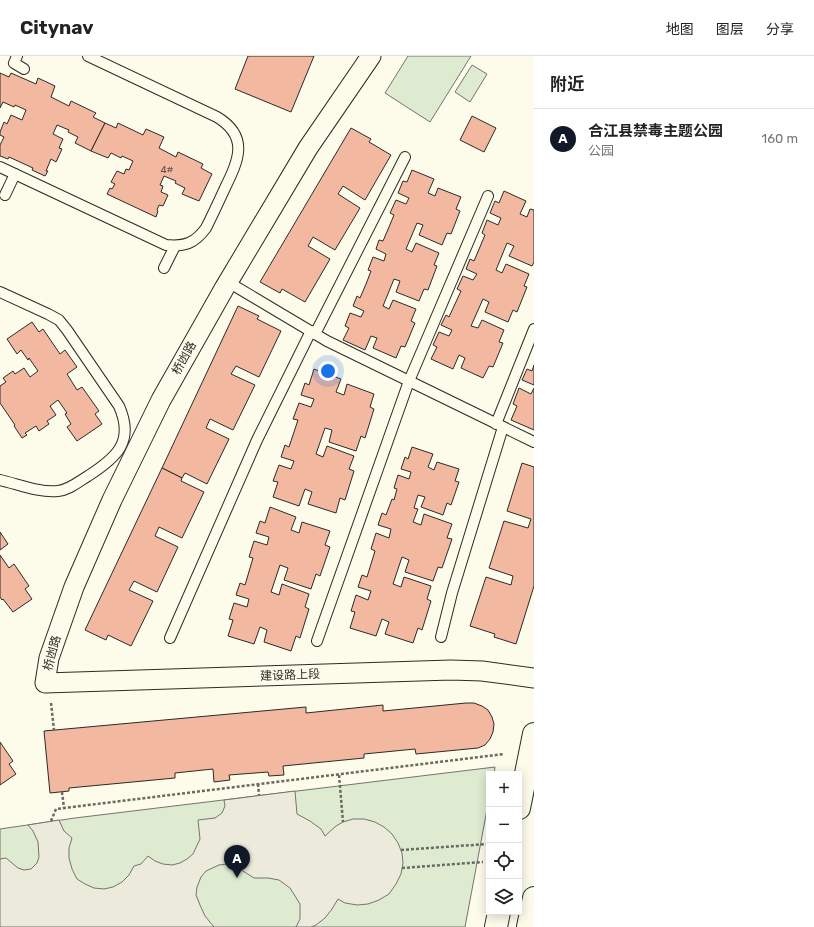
<!DOCTYPE html>
<html lang="zh">
<meta charset="utf-8">
<style>
:root{--surface:#fff;--page:#f2f2f2;--text:#222;--muted:#767676;--line:#e0e0e0;--accent:#111827}
body{margin:0;font-family:Rubik,"Noto Sans SC",sans-serif;background:var(--page);color:var(--text)}
.controls{position:absolute;right:12px;bottom:12px;display:grid;overflow:hidden;border-radius:0px;box-shadow:0 2px 10px #0003}
.controls button{width:36px;height:36px;display:grid;place-items:center;padding:0;border:0;border-bottom:1px solid var(--line);background:var(--surface);color:var(--text);font:20px sans-serif}
.you{position:absolute;left:328px;top:315px;width:14px;height:14px;margin:-10px;border:3px solid #fff;border-radius:50%;background:#1a73e8;box-shadow:0 0 0 6px #1a73e833}
.badge{display:grid;place-items:center;width:26px;height:26px;border-radius:50%;background:var(--accent);color:#fff;font-size:13px;font-weight:700}
.pin{position:absolute;translate:-50% -33px;filter:drop-shadow(0 1px 2px #0008)}
.pin::after{content:'';position:absolute;top:21px;width:14px;height:12px;background:inherit;clip-path:polygon(0 0,100% 0,50% 100%)}
.list{margin:0;padding:0;list-style:none}
h2{display:flex;justify-content:space-between;align-items:center;height:52px;margin:0;padding:0 16px;font-size:17px}
h2 small{font-size:13px;font-weight:400;color:var(--muted)}
.list li{display:grid;grid-template-columns:26px 1fr auto;gap:12px;align-items:center;box-sizing:border-box;height:60px;padding:0 16px;border-top:1px solid var(--line)}
.list b{display:block;font-size:15px;white-space:nowrap}
.list p{margin:0;font-size:13px;white-space:nowrap;color:var(--muted)}
.list em{font-size:13px;font-style:normal;color:var(--muted)}
.icon{flex:none;width:22px;height:22px;fill:none;stroke:currentColor;stroke-width:2;stroke-linecap:round;stroke-linejoin:round}
.map{position:relative;flex:none;width:534px;height:871px;overflow:hidden}
header{display:flex;align-items:center;gap:24px;box-sizing:border-box;height:56px;padding:0 20px;background:var(--surface);border-bottom:1px solid var(--line)}
header strong{font-size:19px}
nav{display:flex;gap:22px;margin-inline-start:auto;font-size:14px}
main{display:flex}
aside{flex:1;background:var(--surface)}
.map>svg:first-child{display:block}
</style>
<header>
<strong>Citynav</strong>
<nav><a>地图</a><a>图层</a><a>分享</a></nav>
</header>
<main>
<div class="map">
<svg width="534" height="871" viewBox="0 0 534 871">
<rect width="100%" height="100%" fill="#fdfbea"/>
<g fill="#deebd1" stroke="#74746e">
<polygon points="408,0 471,0 430,66 385,37"/>
<polygon points="472,9 487,18 470,46 455,36"/>
<polygon points="495,711 494,718 489,718 489,743 465,871 0,871 0,773 75,762"/>
</g>
<polygon fill="#eceadb" stroke="#74746e" points="295,735 297,758 310,765 321,773 325,780 336,770 343,766 353,763 364,763 375,766 384,771 392,778 398,787 402,797 403,807 401,818 396,828 389,838 379,844 368,848 357,849 345,847 338,843 332,853 325,862 316,869 311,871 296,871 300,863 300,848 290,832 279,824 268,822 254,822 235,810 227,808 219,809 206,815 201,821 197,831 196,839 200,849 205,860 214,871 0,871 0,803 6,802 18,812 24,814 31,813 37,807 39,801 38,786 33,775 28,769 59,764 64,775 72,782 69,792 69,802 72,813 77,823 85,828 94,832 104,833 113,831 122,826 129,819 134,810 141,808 148,800 155,805 163,808 172,809 180,807 187,803 193,798 200,783 198,764 215,762 222,757 225,750 224,744"/>
<g fill="#f2b8a0" stroke="#2b2b2b">
<polygon points="248,0 314,0 291,56 235,33"/>
<polygon points="0,17 9,21 11,17 36,28 38,22 55,30 51,41 69,50 71,45 96,57 93,61 105,67 91,95 75,87 78,81 68,76 69,74 57,69 53,78 63,83 59,92 62,93 56,106 51,103 46,115 48,115 45,120 32,114 33,112 9,101 8,103 0,100 0,89 4,81 0,79 0,76 4,66 7,68 11,59 22,64 26,54 15,49 14,51 3,46 0,52"/>
<polygon points="472,60 496,72 484,96 460,84"/>
<polygon points="105,67 116,72 118,67 143,79 146,73 164,81 159,92 176,101 178,96 203,108 201,112 212,118 199,145 182,138 185,132 175,127 176,125 164,120 160,129 163,130 161,136 168,139 163,150 159,149 157,154 158,155 156,161 107,138 110,132 112,133 115,128 111,126 117,115 124,118 126,113 129,114 133,105 122,100 121,102 111,97 108,102 91,95"/>
<polygon points="351,72 371,83 369,86 391,99 365,144 343,130 338,138 360,152 335,194 313,181 308,190 330,203 305,246 282,233 280,237 260,226"/>
<polygon points="412,114 434,123 428,137 435,140 438,132 461,141 456,153 460,155 451,178 447,177 442,189 419,179 423,169 417,167 406,193 412,196 416,187 439,197 434,209 437,210 428,234 424,233 419,245 396,236 400,225 394,223 383,250 389,253 393,244 416,253 411,265 415,267 405,291 401,290 396,302 373,292 377,282 371,280 365,294 343,284 349,272 345,270 350,257 361,261 364,255 353,250 357,240 360,242 366,228 371,215 368,214 373,201 384,205 386,198 376,193 379,184 383,185 389,171 394,159 390,157 396,144 406,148 409,142 398,137 403,125 407,126"/>
<polygon points="504,135 526,145 520,158 527,161 530,153 534,154 534,206 532,210 509,200 514,190 507,187 496,214 502,217 506,208 529,218 524,230 527,231 517,256 513,254 508,266 485,256 489,246 483,243 471,270 478,272 482,264 504,274 499,286 503,287 493,311 489,310 483,322 461,312 465,302 459,299 453,313 431,303 437,291 433,289 439,276 449,280 452,274 441,269 446,259 449,261 461,235 457,233 463,220 473,224 477,218 466,213 470,203 474,205 485,179 482,177 487,164 498,169 501,162 490,157 495,145 499,147"/>
<polygon points="238,250 259,260 257,263 281,275 259,321 236,310 231,318 255,329 233,374 210,363 206,372 229,383 207,428 185,417 182,422 162,412"/>
<polygon points="32,266 39,276 43,273 60,298 65,294 77,311 67,318 77,334 82,331 99,355 95,358 102,368 77,385 67,371 71,368 65,358 67,357 58,344 50,350 56,359 47,365 49,368 39,375 36,370 25,377 27,379 22,382 14,370 15,369 0,347 0,330 6,326 3,322 13,315 15,318 24,312 30,321 38,315 29,302 28,304 21,294 17,298 7,283"/>
<polygon points="534,309 534,329 522,324 527,313 532,315"/>
<polygon points="314,313 341,323 336,336 344,339 347,328 374,338 370,351 374,353 365,382 361,380 356,395 329,386 332,374 325,372 316,398 323,401 327,390 354,400 349,413 354,415 345,444 340,442 336,457 308,448 312,436 305,433 299,450 273,441 278,426 273,425 279,409 291,413 294,405 281,401 285,389 289,391 298,364 293,363 299,347 311,351 314,343 301,339 305,327 309,329"/>
<polygon points="519,332 531,338 534,332 534,374 511,364 517,350 513,348"/>
<polygon points="412,391 433,398 428,411 434,414 437,406 459,413 455,425 459,426 451,449 447,447 443,459 421,451 425,441 418,439 414,452 418,453 413,466 421,469 424,458 452,468 447,482 452,483 442,512 438,511 433,525 405,516 409,504 402,501 393,528 401,531 404,521 431,530 427,543 431,545 422,574 418,572 413,587 385,578 389,566 382,563 376,580 350,572 355,556 351,555 356,539 368,544 371,535 358,531 362,519 367,521 375,495 371,493 376,477 389,482 391,473 378,469 382,457 386,459 392,443 394,444 397,433 394,432 398,419 409,423 411,416 401,413 405,401 408,403"/>
<polygon points="522,407 534,411 534,530 516,588 494,581 495,578 470,570 486,521 511,529 513,520 489,512 504,465 528,472 531,463 507,455"/>
<polygon points="162,412 182,422 181,425 204,436 182,482 159,471 155,480 178,491 157,536 134,525 129,534 153,545 131,590 108,579 106,584 85,574"/>
<polygon points="270,451 296,461 291,474 299,477 302,466 330,475 325,489 330,491 320,520 316,518 311,533 284,524 288,512 280,509 271,536 279,539 282,528 309,538 305,551 309,553 300,582 296,580 291,595 264,586 267,574 260,571 254,588 228,580 233,564 229,563 234,547 247,551 249,543 236,539 240,527 245,529 253,502 249,501 254,485 267,489 269,481 256,477 260,465 265,467"/>
<polygon points="0,476 8,488 0,494"/>
<polygon points="0,499 9,512 14,508 29,530 25,533 32,543 13,556 3,543 2,544 0,541"/>
<polygon points="466,647 474,647 482,650 488,654 492,661 494,668 493,676 490,683 485,689 478,692 416,698 415,693 364,698 364,702 283,710 284,719 269,720 268,716 229,719 230,724 214,726 213,713 175,717 175,722 69,732 69,735 50,737 44,675 306,651 306,657 383,649 383,655"/>
<polygon points="0,686 13,705 9,708 16,718 0,729"/>
</g>
<g fill="none" stroke-linecap="round" stroke-linejoin="round">
<g stroke="#2b2b2b" stroke-width="12">
<g id="service">
<polyline points="17,0 14,7 24,13"/>
<path d="M0,111L166,189C185,191 195,187 206,172C213,158 219,145 225,132C238,105 250,81 217,61L88,0"/>
<polyline points="5,139 15,118"/>
<polyline points="164,212 175,190"/>
<polyline points="228,226 327,285 534,386"/>
<path d="M0,236L48,258L59,264L67,274L119,350C135,386 116,402 88,420C78,426 69,434 58,435C39,437 18,428 0,424"/>
<polyline points="315,278 405,101"/>
<polyline points="496,368 534,273"/>
<polyline points="441,581 452,537 503,371"/>
<polyline points="170,582 257,384 311,275"/>
<polyline points="317,585 409,325 488,140"/>
</g>
</g>
<g stroke="#2b2b2b" stroke-width="21">
<polyline id="minor" points="371,0 308,92 225,231 161,344 112,444 74,531 49,602 45,627 451,614 482,615 534,622"/>
</g>
<g stroke="#2b2b2b" stroke-width="24">
<g id="secondary">
<polyline points="519,752 534,678"/>
<polyline points="496,871 499,856"/>
<polyline points="528,871 534,842"/>
</g>
</g>
<g stroke="#6a6964" stroke-width="2.5" stroke-dasharray="3 2" stroke-linecap="butt">
<polyline points="51,647 54,674"/>
<polyline points="339,719 343,766"/>
<polyline points="258,728 259,739"/>
<polyline points="62,736 64,752"/>
<polyline points="51,765 56,753 504,698"/>
<polyline points="401,794 487,788"/>
<polyline points="402,812 483,806"/>
</g>
<use href="#service" stroke="#fdfbea" stroke-width="10"/>
<use href="#minor" stroke="#fdfbea" stroke-width="19"/>
<use href="#secondary" stroke="#fdfbea" stroke-width="22"/>
</g>
<g text-anchor="middle" dominant-baseline="central" stroke-width="3" stroke-linejoin="round" paint-order="stroke">
<g font-size="10" fill="#5d4e48">
<text x="167" y="114">4#</text>
</g>
<g font-size="12" fill="#2b2b2b" stroke="#fdfbea">
<text transform="translate(184 302) rotate(-61)">桥凼路</text>
<text transform="translate(52 597) rotate(-75)">桥凼路</text>
<text transform="translate(290 619) rotate(-2)">建设路上段</text>
</g>
</g>
</svg>
<div class="controls">
<button>+</button>
<button>−</button>
<button><svg class="icon" aria-label="locate" viewBox="0 0 24 24"><circle cx="12" cy="12" r="6"/><path d="M12 2v4M12 18v4M2 12h4M18 12h4"/></svg></button>
<button><svg class="icon" aria-label="layers" viewBox="0 0 24 24"><path d="M12 4l9 5-9 5-9-5zM3 14l9 5 9-5"/></svg></button>
</div>
<div class="you"></div>
<div class="pin badge" style="left:237px;top:822px">A</div>
</div>
<aside>
<h2>附近<small></small></h2>
<ul class="list">
<li><span class="badge">A</span><div><b>合江县禁毒主题公园</b><p>公园</p></div><em>160 m</em></li>
</ul>
</aside>
</main>
